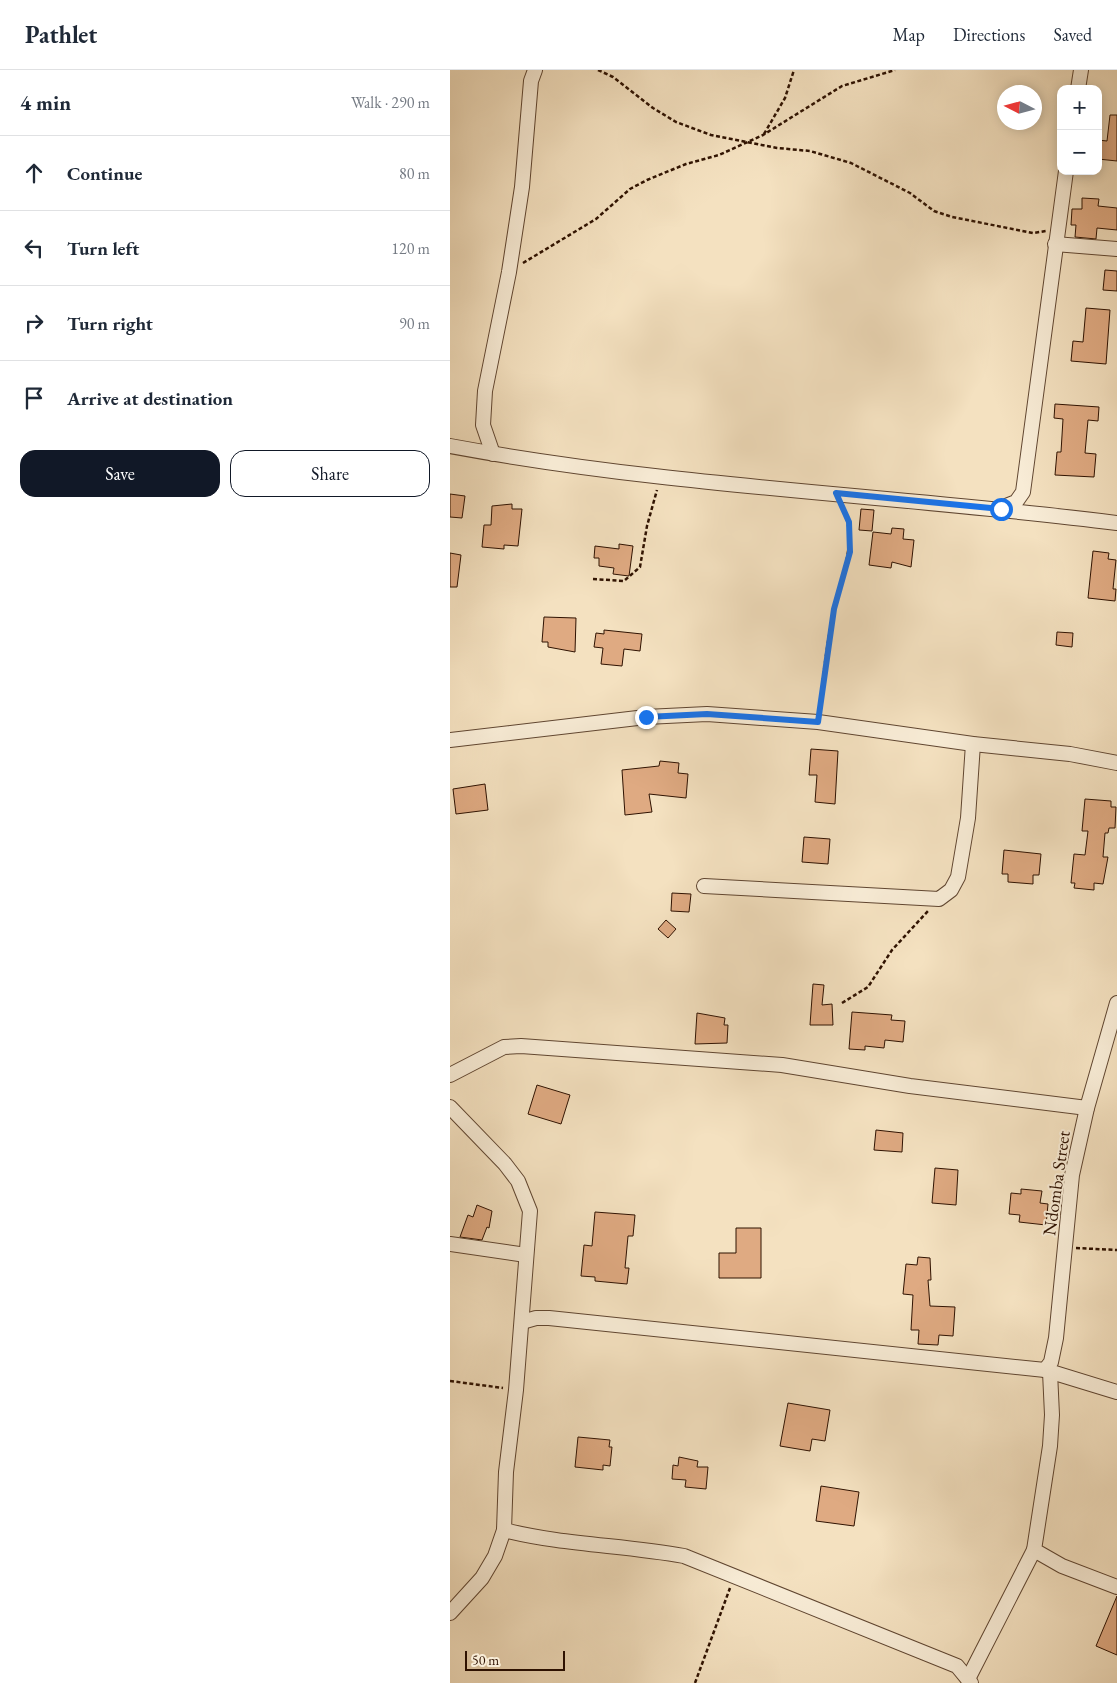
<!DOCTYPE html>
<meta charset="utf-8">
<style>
:root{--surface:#fff;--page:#f6f6f7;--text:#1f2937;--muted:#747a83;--line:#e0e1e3;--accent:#111827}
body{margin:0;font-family:"EB Garamond",serif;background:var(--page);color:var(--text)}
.controls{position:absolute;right:15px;top:15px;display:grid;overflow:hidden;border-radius:10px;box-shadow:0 2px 12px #0003}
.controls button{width:45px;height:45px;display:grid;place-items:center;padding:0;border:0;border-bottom:1px solid var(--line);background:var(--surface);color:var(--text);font:25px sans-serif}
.compass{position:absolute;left:547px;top:15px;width:45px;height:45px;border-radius:50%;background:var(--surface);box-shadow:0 2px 12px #0003;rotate:276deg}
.scale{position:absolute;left:15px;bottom:12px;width:100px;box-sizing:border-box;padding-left:5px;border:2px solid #2f1201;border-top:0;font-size:14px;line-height:18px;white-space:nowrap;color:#2f1201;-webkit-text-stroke:4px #f8ecd6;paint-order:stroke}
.stop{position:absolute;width:15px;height:15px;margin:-11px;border:4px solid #1a73e8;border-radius:50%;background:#fff}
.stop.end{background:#1a73e8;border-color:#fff;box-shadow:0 1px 5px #0008}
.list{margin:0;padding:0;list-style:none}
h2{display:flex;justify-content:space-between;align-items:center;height:65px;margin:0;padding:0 20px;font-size:21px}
h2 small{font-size:16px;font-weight:400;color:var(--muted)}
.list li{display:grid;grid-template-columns:32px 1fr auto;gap:15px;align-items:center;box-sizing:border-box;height:75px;padding:0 20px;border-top:1px solid var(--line)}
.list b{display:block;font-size:19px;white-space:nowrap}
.list em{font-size:16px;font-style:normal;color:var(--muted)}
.actions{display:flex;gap:10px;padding:15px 20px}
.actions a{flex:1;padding:11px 0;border:1px solid var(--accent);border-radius:15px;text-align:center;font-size:18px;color:var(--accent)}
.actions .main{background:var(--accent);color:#fff}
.icon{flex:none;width:28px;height:28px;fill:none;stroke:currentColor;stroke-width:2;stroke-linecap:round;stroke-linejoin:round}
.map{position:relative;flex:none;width:667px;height:1613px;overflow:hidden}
header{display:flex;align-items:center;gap:30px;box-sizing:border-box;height:70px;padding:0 25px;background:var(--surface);border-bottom:1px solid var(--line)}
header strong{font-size:24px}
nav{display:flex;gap:28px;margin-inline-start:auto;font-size:18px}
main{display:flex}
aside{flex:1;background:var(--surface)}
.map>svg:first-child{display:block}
</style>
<header>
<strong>Pathlet</strong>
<nav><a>Map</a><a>Directions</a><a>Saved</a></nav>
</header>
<main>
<aside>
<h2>4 min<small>Walk · 290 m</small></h2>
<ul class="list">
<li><svg class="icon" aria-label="ahead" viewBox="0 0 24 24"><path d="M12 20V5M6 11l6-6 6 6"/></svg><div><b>Continue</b></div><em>80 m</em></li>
<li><svg class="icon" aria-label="left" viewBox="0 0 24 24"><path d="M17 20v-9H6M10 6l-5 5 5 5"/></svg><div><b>Turn left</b></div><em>120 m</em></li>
<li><svg class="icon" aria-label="right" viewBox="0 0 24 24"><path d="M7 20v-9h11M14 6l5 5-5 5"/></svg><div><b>Turn right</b></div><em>90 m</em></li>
<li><svg class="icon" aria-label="arrive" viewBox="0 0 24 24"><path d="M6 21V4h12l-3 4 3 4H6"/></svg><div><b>Arrive at destination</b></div></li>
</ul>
<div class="actions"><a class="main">Save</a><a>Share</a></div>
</aside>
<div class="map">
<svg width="667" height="1613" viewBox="0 0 667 1613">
<rect width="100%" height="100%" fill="#f4e1c0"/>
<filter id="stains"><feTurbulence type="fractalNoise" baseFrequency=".004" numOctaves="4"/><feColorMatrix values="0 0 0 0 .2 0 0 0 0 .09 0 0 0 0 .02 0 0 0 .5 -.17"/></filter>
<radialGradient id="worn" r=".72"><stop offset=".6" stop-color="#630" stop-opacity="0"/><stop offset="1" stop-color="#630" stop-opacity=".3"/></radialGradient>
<g fill="#dfaa82" stroke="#2f1201">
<polygon points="660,45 667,45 667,91 648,89 648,70 657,71"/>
<polygon points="632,128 649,129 648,136 667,138 667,160 647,158 646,169 625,167 626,155 621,155 622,139 632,139"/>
<polygon points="655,200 667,201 667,221 653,220"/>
<polygon points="636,238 660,240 656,294 621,291 623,271 633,272"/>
<polygon points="605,334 649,337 648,351 638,350 635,383 646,384 644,407 605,405 607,382 611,382 613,349 604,348"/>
<polygon points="0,424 15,426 12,448 0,447"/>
<polygon points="62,434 62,439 72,439 68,476 54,475 54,479 32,477 34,455 41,455 42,436"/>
<polygon points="411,439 424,440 422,461 409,460"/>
<polygon points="442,458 454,459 453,469 464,470 461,497 442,492 441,498 419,495 423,462 441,464"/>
<polygon points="169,474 183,476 179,506 163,504 164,498 149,496 149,488 144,488 145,476 169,479"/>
<polygon points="643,481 659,483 658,489 666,490 663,519 666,519 665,531 638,528"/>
<polygon points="0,483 11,485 7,517 0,517"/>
<polygon points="94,547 126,548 125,582 98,577 98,572 92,572"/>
<polygon points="154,560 192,564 190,581 174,579 172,596 151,594 153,578 144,577 146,563 154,564"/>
<polygon points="607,562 623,563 622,577 606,575"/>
<polygon points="361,679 388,681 385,734 365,732 367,705 359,705"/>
<polygon points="210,691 229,693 228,703 238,704 236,728 199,724 202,742 175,745 172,700 209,696"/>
<polygon points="35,714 38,740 6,744 3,719"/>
<polygon points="635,729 661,731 661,737 666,737 665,758 659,758 658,763 655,763 653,787 658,787 653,814 644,813 644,820 624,818 625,813 621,813 624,784 635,785 638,761 632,761"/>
<polygon points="354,767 380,769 378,794 352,792"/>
<polygon points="554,780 591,784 589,805 583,805 583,814 558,812 558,804 552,804"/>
<polygon points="222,823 241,824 239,842 221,841"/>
<polygon points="216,850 226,859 218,868 208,859"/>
<polygon points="363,914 374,915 372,935 382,934 383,955 360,955"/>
<polygon points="402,942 442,945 441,950 455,951 453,972 435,970 434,978 415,976 415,980 399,979"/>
<polygon points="247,943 275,948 274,955 278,955 277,973 245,974"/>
<polygon points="87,1015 120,1025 111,1054 78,1044"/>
<polygon points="426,1060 453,1063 452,1082 424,1080"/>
<polygon points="485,1098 508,1100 506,1135 482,1133"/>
<polygon points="571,1119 592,1121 590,1133 598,1134 596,1155 569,1152 570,1145 559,1144 561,1123 571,1124"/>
<polygon points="27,1135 42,1141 39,1158 37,1157 32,1170 10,1167 18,1145 23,1147"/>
<polygon points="145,1142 185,1145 183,1166 178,1166 175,1198 179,1198 177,1214 145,1211 145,1207 131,1206 134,1175 142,1176"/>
<polygon points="286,1158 311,1158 311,1208 269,1208 269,1183 286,1183"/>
<polygon points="468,1187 480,1188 481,1210 478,1210 480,1236 505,1237 503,1266 489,1265 488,1275 468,1274 469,1260 461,1260 463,1225 453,1224 456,1194 467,1195"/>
<polygon points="338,1333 380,1340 375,1371 362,1369 360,1381 330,1376"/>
<polygon points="128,1367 160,1370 159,1377 162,1377 160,1396 153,1395 153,1400 125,1397"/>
<polygon points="229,1387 248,1391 247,1397 258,1397 256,1419 235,1417 236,1410 222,1409 223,1395 228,1396"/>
<polygon points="371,1416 409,1422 404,1456 366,1451"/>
<polygon points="667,1526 667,1585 646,1576"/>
</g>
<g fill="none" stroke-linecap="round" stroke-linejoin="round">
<g stroke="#604631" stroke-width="16">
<g id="minor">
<polyline points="628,19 631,0"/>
<polyline points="605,174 667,179"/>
<path d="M0,376C220,417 445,425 667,453"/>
<polyline points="43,384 33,355 35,321 59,202 72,117 81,11 85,0"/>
<polyline points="551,438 566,432 573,422 616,101"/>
<polyline points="0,670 196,647 257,644 368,652 523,674 620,684 667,693"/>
<polyline points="254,816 489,829 501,820 508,807 518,748 523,674"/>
<polyline points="0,1005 54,977 71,976 332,995 460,1016 637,1038"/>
<polyline points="0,1037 55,1094 68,1111 80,1141 66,1320 56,1402 54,1460 45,1486 32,1508 0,1543"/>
<polyline points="0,1174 76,1185"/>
<polyline points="72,1252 86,1248 99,1248 595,1300 667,1322"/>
<polyline points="595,1300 601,1292 606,1268 622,1105 637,1038 667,933"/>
<polyline points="600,1302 602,1345 600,1376 584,1480 612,1496 667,1517"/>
<path d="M54,1460C113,1475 174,1475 234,1486L507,1596L521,1613"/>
<polyline points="518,1609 584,1480"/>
</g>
</g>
<g stroke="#2f1201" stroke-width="2.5" stroke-dasharray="4 2.5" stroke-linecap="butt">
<polyline points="148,0 163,7 203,38 226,52 261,65 327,78 360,81 401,93 460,123 484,141 502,147 583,163 596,161"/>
<polyline points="314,64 335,28 344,0"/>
<polyline points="73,193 146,149 180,119 197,110 236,94 269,85 313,65 392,16 445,0"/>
<polyline points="143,509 174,511 190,497 197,456 207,420"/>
<path d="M370,638C373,605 377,572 384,539C391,505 408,473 393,438"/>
<polyline points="392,933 418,917 442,880 478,841"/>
<polyline points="626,1178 667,1180"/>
<polyline points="0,1311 53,1318"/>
<polyline points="245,1613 280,1518"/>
</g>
<use href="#minor" stroke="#f8ecd6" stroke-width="14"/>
</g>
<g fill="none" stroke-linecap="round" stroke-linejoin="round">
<polyline stroke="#1a73e8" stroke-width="6" points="196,647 257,644 368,652 384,539 400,482 399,452 386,423 551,439"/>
</g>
<g text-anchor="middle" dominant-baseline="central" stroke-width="4" stroke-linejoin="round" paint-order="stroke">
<g font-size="18" fill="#2f1201" stroke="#f8ecd6">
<text transform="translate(606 1113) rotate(-82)">Ndomba Street</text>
</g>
</g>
<rect width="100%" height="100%" filter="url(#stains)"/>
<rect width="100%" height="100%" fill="url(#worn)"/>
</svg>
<div class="controls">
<button>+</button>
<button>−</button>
</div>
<svg class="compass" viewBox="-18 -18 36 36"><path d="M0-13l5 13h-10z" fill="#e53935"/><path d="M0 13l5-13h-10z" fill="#747a83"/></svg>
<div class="scale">50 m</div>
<div class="stop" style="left:551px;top:439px"></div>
<div class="stop end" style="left:196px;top:647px"></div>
</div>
</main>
